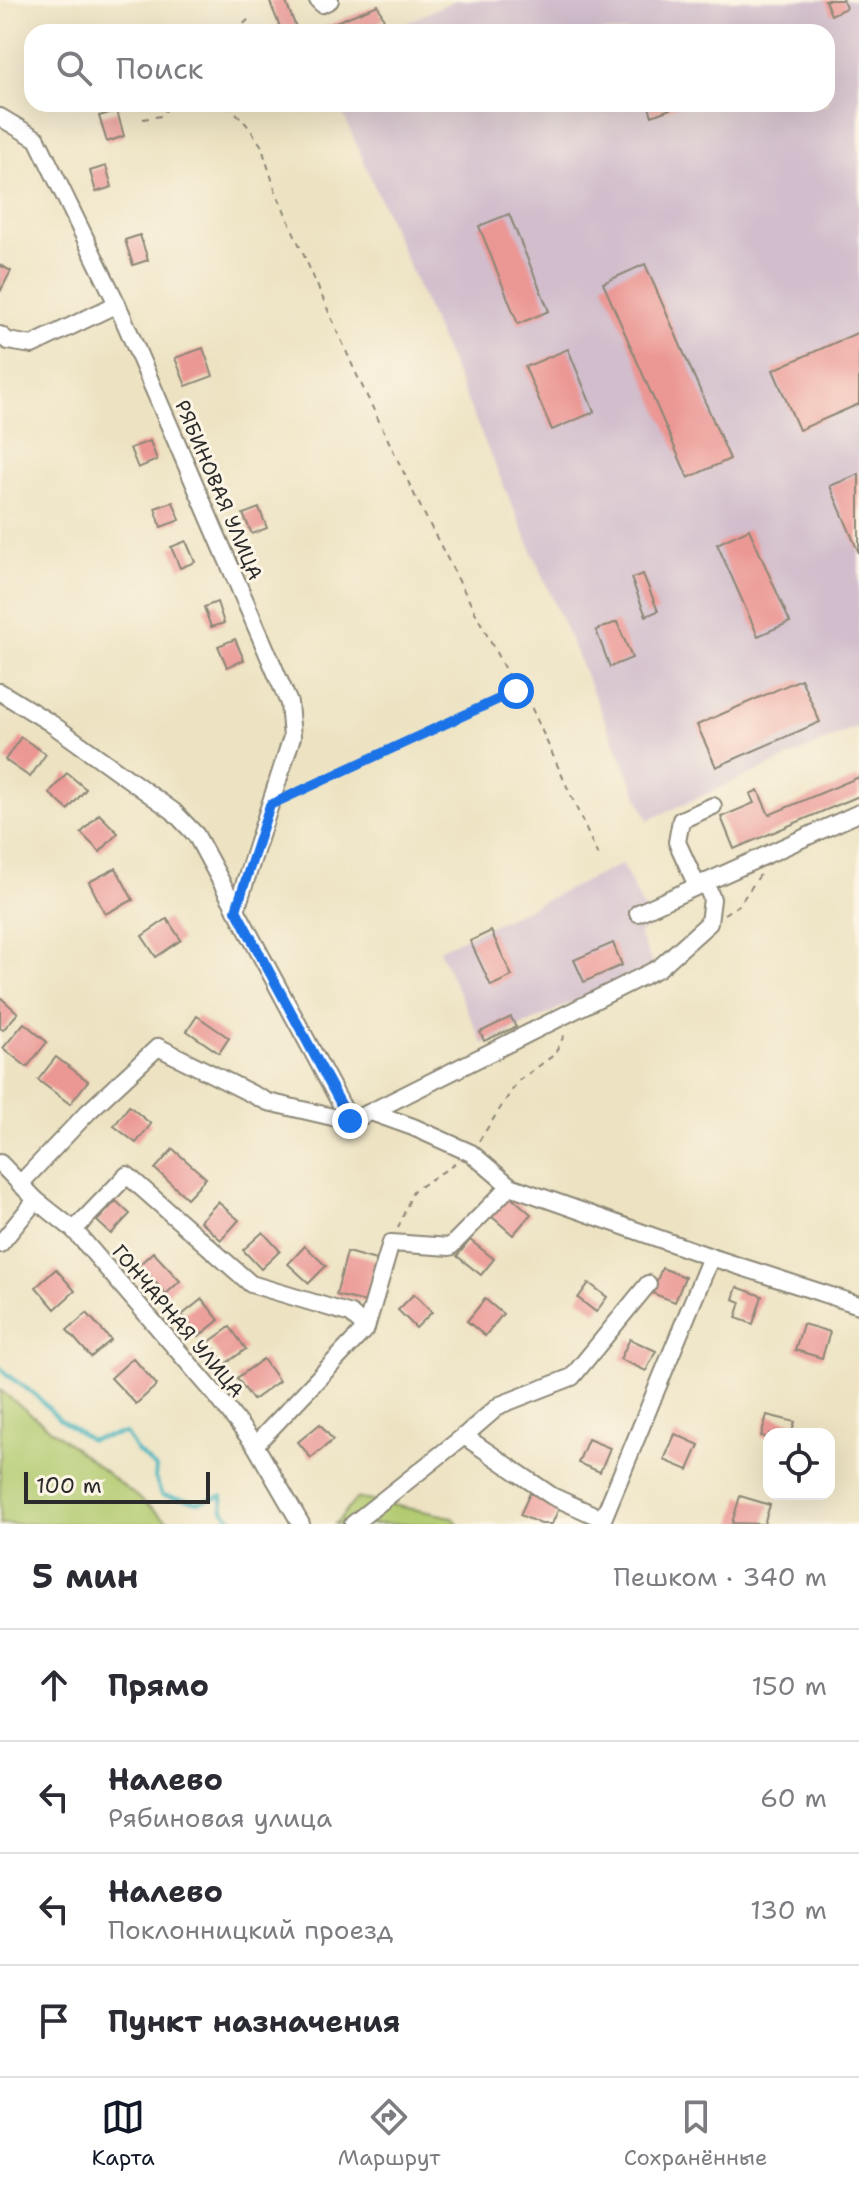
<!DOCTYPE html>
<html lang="ru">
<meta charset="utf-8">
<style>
:root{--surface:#fff;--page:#f7f7f7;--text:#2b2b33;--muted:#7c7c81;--line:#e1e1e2;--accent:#111827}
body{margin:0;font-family:"Shantell Sans",sans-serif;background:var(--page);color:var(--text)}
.controls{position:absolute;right:24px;bottom:24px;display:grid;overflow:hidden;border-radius:16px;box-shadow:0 8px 32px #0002}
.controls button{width:72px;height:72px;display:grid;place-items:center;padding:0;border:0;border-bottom:2px solid var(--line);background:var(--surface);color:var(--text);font:40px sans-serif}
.scale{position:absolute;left:24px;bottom:20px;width:186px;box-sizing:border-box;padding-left:8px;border:4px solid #2b2b2b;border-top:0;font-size:22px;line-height:28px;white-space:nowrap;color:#2b2b2b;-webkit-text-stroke:6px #fcf5e5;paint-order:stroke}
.stop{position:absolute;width:24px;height:24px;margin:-18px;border:6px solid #1a73e8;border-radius:50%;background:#fff}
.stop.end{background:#1a73e8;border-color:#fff;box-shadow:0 2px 8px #0008}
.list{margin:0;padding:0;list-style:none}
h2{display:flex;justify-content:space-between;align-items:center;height:104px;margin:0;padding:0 32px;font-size:34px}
h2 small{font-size:26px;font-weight:400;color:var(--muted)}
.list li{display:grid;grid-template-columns:52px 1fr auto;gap:24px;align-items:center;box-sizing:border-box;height:112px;padding:0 32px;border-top:2px solid var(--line)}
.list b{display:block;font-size:30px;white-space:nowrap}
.list p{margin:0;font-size:26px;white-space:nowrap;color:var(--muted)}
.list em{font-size:26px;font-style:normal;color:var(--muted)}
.icon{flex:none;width:44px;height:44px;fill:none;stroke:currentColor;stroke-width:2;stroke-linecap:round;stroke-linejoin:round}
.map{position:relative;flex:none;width:859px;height:1524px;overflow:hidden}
.search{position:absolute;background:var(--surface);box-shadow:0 8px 32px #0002;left:24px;right:24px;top:24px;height:88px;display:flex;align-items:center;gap:20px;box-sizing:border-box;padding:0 28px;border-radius:24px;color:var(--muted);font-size:30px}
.sheet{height:552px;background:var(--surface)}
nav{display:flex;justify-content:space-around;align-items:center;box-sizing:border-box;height:112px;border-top:2px solid var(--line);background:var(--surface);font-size:22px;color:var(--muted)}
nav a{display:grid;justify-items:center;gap:4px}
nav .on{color:var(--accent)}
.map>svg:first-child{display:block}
</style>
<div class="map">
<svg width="859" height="1524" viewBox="0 0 859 1524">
<rect width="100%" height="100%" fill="#fcf5e5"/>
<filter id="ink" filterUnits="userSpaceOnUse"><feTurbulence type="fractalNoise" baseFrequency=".0125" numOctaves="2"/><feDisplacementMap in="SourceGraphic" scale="16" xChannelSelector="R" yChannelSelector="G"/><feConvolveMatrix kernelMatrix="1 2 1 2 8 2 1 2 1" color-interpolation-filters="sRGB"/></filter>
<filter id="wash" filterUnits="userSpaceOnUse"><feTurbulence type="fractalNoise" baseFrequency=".006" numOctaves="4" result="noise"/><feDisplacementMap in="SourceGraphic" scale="32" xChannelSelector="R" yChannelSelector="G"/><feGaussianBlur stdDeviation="1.8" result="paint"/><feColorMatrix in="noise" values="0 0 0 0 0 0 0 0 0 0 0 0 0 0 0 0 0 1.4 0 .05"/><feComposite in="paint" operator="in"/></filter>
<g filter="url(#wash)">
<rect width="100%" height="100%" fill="#ede3c3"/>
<g fill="#d1bdcc">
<polygon points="455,0 859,0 859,726 648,820 339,104 827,104 827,32 387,32"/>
<polygon points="622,864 652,926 638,933 653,965 483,1044 439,950"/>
</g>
<g fill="#b2cb71" stroke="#6e7b4e" stroke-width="2">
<polygon points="0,1390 172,1524 0,1524"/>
<polygon points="357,1498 452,1517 458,1524 335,1524"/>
</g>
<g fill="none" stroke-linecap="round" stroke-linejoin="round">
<polyline stroke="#43b2bb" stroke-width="4" points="0,1367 7,1375 37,1396 58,1418 90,1440 125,1433 136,1450 156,1468 155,1478 162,1495 199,1502 222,1496 223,1510 236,1524"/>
</g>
<g id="blocks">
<g fill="#eb9794">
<polygon points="269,0 285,0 298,32 282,32"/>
<polygon points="825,0 843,0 846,8 831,15"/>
<polygon points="378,5 384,20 353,32 311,32"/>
<polygon points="648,104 683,104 652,116"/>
<polygon points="117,111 124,136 107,142 99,116"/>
<polygon points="106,166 112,187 96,192 90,171"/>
<polygon points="509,214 549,311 518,324 479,226"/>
<polygon points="140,235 148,260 133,265 125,240"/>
<polygon points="645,264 730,459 688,478 603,283"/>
<polygon points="0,265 11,271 0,292"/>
<polygon points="859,332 859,404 799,430 773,370"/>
<polygon points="203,348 213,376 186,386 175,358"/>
<polygon points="568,349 594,412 552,430 525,367"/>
<polygon points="150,441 157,460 138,468 130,448"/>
<polygon points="859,474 859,553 830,486"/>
<polygon points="173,502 180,520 161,527 155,508"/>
<polygon points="259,508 267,528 252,534 243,514"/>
<polygon points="749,529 790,622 758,636 717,544"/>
<polygon points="186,541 195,562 180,568 171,547"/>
<polygon points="643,574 658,611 646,616 631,578"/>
<polygon points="217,602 224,623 211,627 204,607"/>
<polygon points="617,622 632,658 610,667 596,630"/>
<polygon points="235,639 244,660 227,667 218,646"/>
<polygon points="801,679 820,722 716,767 697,725"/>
<polygon points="21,737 46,754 30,777 5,760"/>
<polygon points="67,773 86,789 68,810 49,793"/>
<polygon points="859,777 859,796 734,849 721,817 754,803 750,794 758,790 769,815"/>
<polygon points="99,814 118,833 100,852 81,833"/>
<polygon points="116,868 133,900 105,914 89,882"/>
<polygon points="167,919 181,940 156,957 142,936"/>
<polygon points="491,931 512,976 491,986 470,941"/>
<polygon points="613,943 622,965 584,982 574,960"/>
<polygon points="0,997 18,1013 3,1030 0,1028"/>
<polygon points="197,1016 229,1038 219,1053 187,1031"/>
<polygon points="511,1017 516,1027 484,1041 480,1032"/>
<polygon points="24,1023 47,1042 27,1067 3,1048"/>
<polygon points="56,1057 88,1081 70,1104 38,1080"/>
<polygon points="129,1106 151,1124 136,1143 114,1126"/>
<polygon points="173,1149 206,1178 187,1198 155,1169"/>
<polygon points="509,1195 531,1214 513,1235 491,1216"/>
<polygon points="116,1201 130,1214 111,1234 97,1221"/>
<polygon points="218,1202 239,1220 221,1240 200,1221"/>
<polygon points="263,1232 280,1251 261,1269 243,1250"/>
<polygon points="470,1240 494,1259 481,1275 457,1256"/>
<polygon points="305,1246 326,1266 309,1283 288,1264"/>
<polygon points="153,1252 180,1281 166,1294 139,1265"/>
<polygon points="347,1252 376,1260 366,1302 336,1295"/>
<polygon points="662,1268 685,1277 675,1302 652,1293"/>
<polygon points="56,1269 75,1291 55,1309 36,1287"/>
<polygon points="589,1283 607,1297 596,1312 578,1298"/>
<polygon points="737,1287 762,1296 753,1324 736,1318 741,1302 733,1299"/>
<polygon points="414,1294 432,1312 416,1328 398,1310"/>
<polygon points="202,1299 219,1320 199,1336 182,1315"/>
<polygon points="485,1299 503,1314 485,1336 467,1321"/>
<polygon points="87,1313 111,1340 91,1357 67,1330"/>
<polygon points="803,1324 830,1332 822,1358 795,1350"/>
<polygon points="230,1327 246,1349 225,1364 209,1342"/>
<polygon points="630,1339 656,1351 646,1371 620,1359"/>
<polygon points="133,1358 157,1385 136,1404 111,1378"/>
<polygon points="263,1359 279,1381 253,1400 237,1378"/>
<polygon points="767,1415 795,1422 791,1434 769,1434 769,1438 761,1436"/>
<polygon points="320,1424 333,1440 311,1458 298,1442"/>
<polygon points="675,1434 699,1445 688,1470 664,1460"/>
<polygon points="588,1439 610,1448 600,1472 578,1463"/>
<polygon points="530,1493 560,1506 552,1524 541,1524 520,1515"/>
<polygon points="740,1496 770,1505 764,1524 732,1523"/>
</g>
</g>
</g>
<g filter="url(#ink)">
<use href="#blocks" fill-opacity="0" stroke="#8c8777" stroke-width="2"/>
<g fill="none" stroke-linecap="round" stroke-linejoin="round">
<g stroke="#8c8777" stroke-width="20">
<g id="minor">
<polyline points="318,0 322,4 330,0"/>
<polyline points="0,117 37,139 117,304 289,703 292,737 236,910"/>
<polyline points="0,335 8,341 32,345 117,304"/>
<polyline points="0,692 49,722 173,811 196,835 350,1121"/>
<polyline points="697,886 677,842 681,820 713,806"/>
<polyline points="638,913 859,813"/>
<polyline points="371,1112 413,1127 471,1153 510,1186 711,1257 859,1305"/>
<polyline points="0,1163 36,1200 74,1230 216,1395 255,1445 301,1524"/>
<polyline points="20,1184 88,1112 158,1047 268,1102 350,1121 371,1112 659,968 709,923 712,899 705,882"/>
<polyline points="74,1230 127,1175 251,1284 351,1314 366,1328 255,1445"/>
<polyline points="0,1244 36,1200"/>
<polyline points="366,1328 391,1243 450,1247 510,1186"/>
<polyline points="464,1436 552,1496 603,1519 711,1257"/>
<polyline points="353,1524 464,1436 500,1405 572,1377 648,1284"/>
</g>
</g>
<g stroke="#8c8777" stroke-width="2" stroke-dasharray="6 6" stroke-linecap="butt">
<polyline points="235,32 252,16"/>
<polyline points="228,104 247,125 261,145 276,192 354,369 416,498 516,691"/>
<polyline points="143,119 161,116 171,104"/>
<polyline points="289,797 516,691 525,693 599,858"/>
<polyline points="724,914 739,905 762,872"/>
<polyline points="479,1141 518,1081 554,1055 566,1032"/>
<polyline points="398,1228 413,1191 458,1162"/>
</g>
<use href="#minor" stroke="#fff" stroke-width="16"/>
</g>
</g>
<g fill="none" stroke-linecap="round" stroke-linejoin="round" filter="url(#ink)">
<polyline stroke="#1a73e8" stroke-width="10" points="350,1121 236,910 270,805 516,691"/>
</g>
<g text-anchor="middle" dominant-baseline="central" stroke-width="6" stroke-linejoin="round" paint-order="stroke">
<g font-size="20" fill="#2b2b2b" stroke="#fcf5e5">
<text transform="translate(219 490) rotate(67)">РЯБИНОВАЯ УЛИЦА</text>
<text transform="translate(178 1321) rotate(50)">ГОНЧАРНАЯ УЛИЦА</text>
</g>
</g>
</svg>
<div class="controls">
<button><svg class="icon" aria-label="locate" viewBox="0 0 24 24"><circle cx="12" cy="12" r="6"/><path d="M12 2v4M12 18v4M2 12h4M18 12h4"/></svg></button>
</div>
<div class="scale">100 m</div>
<div class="stop" style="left:516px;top:691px"></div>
<div class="stop end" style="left:350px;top:1121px"></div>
<div class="search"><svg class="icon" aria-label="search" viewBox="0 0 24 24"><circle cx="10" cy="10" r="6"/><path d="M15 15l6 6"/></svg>Поиск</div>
</div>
<section class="sheet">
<h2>5 мин<small>Пешком · 340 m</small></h2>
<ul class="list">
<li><svg class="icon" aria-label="ahead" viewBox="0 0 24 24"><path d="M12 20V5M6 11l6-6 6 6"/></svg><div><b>Прямо</b></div><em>150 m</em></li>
<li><svg class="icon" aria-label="left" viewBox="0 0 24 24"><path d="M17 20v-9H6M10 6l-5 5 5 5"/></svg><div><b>Налево</b><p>Рябиновая улица</p></div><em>60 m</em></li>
<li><svg class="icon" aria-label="left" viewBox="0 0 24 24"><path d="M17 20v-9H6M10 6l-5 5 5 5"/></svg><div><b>Налево</b><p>Поклонницкий проезд</p></div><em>130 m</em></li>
<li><svg class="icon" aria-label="arrive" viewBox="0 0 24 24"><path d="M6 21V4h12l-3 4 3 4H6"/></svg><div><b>Пункт назначения</b></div></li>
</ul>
</section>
<nav>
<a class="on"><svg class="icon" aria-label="map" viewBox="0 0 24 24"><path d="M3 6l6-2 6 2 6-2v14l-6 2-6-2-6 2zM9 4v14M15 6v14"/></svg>Карта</a>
<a><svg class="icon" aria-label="directions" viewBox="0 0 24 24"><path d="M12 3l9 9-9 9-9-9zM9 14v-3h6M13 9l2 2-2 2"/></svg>Маршрут</a>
<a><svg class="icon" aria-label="saved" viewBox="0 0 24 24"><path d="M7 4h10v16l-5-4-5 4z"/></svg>Сохранённые</a>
</nav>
